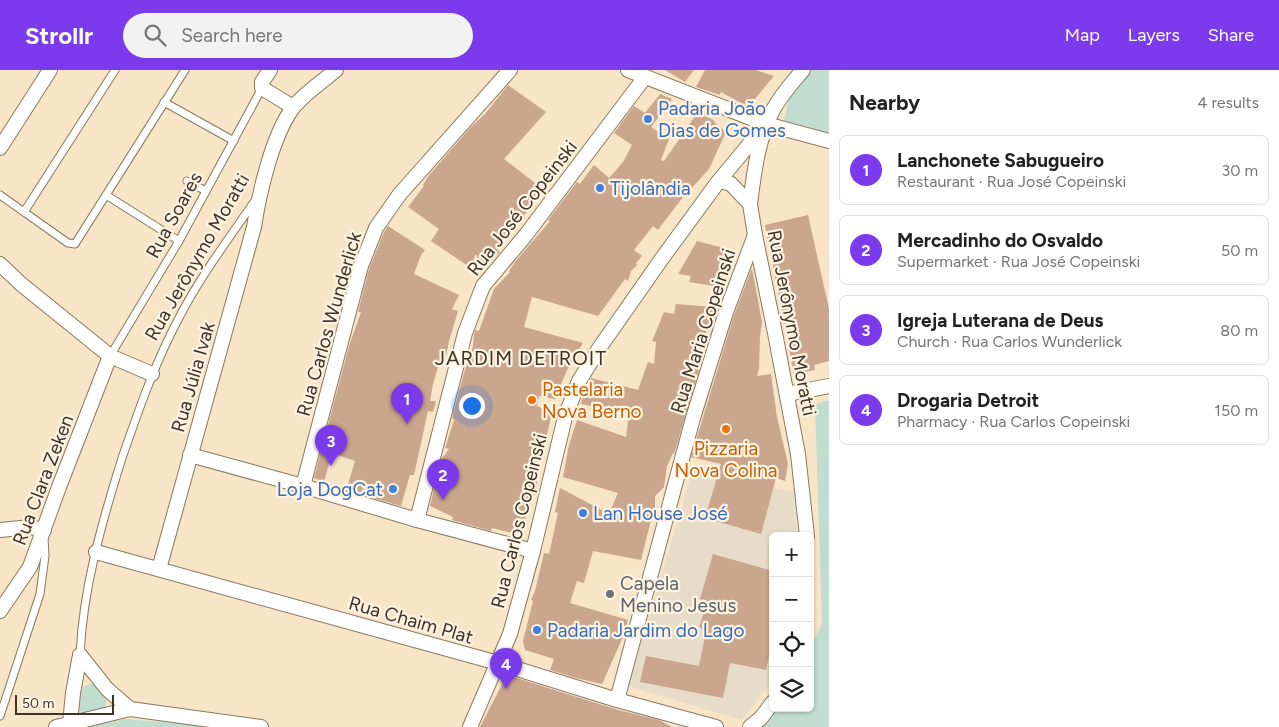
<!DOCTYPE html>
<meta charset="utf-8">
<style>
:root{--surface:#fff;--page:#f2f2f2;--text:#222;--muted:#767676;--line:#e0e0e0;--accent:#7c3aed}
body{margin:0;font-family:Figtree,sans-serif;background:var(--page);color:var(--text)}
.controls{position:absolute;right:15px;bottom:15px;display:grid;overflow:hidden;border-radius:8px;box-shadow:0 1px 4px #0004}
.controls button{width:45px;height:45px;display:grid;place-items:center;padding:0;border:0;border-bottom:1px solid var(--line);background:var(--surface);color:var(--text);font:25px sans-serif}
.scale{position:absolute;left:15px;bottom:12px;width:99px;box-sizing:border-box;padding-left:5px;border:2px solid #3c3429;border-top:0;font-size:14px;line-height:18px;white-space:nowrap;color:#3c3429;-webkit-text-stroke:4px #fff3e1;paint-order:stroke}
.you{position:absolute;left:471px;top:335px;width:18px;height:18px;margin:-12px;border:4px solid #fff;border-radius:50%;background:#1a73e8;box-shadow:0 0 0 8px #1a73e833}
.badge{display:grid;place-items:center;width:32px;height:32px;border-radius:50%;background:var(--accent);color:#fff;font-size:16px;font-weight:700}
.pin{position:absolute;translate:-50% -41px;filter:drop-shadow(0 1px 2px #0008)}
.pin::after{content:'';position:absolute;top:26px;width:18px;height:15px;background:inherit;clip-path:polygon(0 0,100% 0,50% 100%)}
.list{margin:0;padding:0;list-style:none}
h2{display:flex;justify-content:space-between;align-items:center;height:65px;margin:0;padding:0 20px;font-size:21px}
h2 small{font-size:16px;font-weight:400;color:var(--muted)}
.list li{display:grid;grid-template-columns:32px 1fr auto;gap:15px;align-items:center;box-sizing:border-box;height:70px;margin:0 10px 10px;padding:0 10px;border:1px solid var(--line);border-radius:8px}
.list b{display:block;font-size:19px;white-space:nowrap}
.list p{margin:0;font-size:16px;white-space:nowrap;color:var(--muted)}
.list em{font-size:16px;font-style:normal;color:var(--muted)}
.icon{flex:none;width:28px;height:28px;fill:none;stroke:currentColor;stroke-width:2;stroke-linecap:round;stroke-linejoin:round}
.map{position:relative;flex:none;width:829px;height:657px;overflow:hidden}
header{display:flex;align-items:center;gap:30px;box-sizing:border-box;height:70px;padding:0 25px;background:var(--accent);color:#fff}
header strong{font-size:24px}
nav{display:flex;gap:28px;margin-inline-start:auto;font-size:18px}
.search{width:350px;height:45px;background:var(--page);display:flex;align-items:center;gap:12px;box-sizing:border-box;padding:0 18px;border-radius:28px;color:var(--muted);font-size:19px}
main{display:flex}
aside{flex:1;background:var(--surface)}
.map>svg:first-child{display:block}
</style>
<header>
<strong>Strollr</strong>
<div class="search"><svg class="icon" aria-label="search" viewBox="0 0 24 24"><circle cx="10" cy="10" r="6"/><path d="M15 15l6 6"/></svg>Search here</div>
<nav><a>Map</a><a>Layers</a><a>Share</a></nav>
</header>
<main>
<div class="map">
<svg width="829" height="657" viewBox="0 0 829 657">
<rect width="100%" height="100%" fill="#f8e4c7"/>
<polygon fill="#e7dcc8" points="693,400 794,422 797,466 773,466 773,610 742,650 628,616"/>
<g fill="#c0ddcf">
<polygon points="808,0 829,0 829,67 807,56 783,52 789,29"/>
<polygon points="829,330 829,657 761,657 781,638 810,638 810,578 822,554 815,334"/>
<path d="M89,614C103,615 110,626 104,639L85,645L77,638L80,619Z"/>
<polygon points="125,649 227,657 88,657"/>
</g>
<g fill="#c9a68d">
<polygon points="665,0 694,0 685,12"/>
<polygon points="705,0 756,0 774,6 748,37 721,22 720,25 696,17"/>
<polygon points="508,15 546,42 504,89 544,120 497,180 500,182 476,205 477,185 475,185 471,198 431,171 439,159 408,137 424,116 423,115 429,105 471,57 485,44"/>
<polygon points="660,24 672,29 651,57 669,69 661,90 664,91 698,42 715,51 714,52 726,62 709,99 690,120 689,119 658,160 653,156 634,180 642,186 636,193 637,195 631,201 628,211 625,209 598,246 532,227 524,257 583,273 567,300 555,329 539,326 537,336 552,342 544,378 543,391 540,390 535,406 537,407 537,417 525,449 518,448 512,463 492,458 491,461 452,450 453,447 430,436 441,390 449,379 445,378 454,350 452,348 464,303 473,276 474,264 475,260 479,261 494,219 510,202 509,201 515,192 550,151 548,150 577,112 580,114 594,95 609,108 623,92 632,75 614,63 634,36 645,43"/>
<polygon points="808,145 829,239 829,291 814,295 815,300 794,304 765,155"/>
<polygon points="388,156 425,180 421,185 414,204 459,225 452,239 458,241 449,271 444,296 439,294 433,314 430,331 436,331 433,342 428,341 414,405 410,405 401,436 359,424 347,418 355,391 332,383 324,412 314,408 349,276 361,242 358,242 359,238 369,199 384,162"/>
<polygon points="697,171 728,179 728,188 720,217 689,212 691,206 678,204"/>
<polygon points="752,198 762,252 760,267 759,298 757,306 771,304 777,347 788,394 785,411 776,408 761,464 705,448 721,394 691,387 734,245"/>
<polygon points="676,234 714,237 699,284 703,285 702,290 674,384 673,383 667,396 664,417 655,426 655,443 650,454 641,490 593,481 584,513 577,511 570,533 628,550 622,569 602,614 576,608 550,600 554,589 525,580 523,571 533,531 531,530 535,521 544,483 549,484 558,443 555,442 560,418 609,444 618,423 563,407 569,375 577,350 626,367 629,344 581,334 583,325 591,308 638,320 648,292 654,294 656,272 652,271 664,242 674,244"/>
<polygon points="713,484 773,501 773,578 771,577 766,600 730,593 723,628 640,612 646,586 699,596 706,561 699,557 708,531 700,529"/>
<polygon points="507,605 618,640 659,650 672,657 480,657"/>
</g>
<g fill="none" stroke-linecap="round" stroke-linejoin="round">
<g stroke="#8a785d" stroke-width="9">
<g id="service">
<polyline points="164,32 234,71"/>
<polyline points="187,111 206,121"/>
<polyline points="0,125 68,173 75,174 185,0"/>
<polyline points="106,125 179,171"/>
<polyline points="24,142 115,0"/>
<polyline points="110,286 179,171 262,18"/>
<path d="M80,585C83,518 102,452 122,388C139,339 156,290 181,244C202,204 230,167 256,129"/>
<polyline points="0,646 40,524 45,486 44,468"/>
</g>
</g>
<g stroke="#8a785d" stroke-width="16">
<g id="minor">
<polyline points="270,0 262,12 262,18 293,37"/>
<polyline points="628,0 766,54 829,71"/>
<polyline points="0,78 50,0"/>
<polyline points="718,112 724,112 731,114 750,134 755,165 775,263 798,384 807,466"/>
<path d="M750,134C754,103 758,68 773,40C781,25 792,13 803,0"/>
<polyline points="0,194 21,214 110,286 152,304"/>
<polyline points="787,324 829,316"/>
<polyline points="190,385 303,416 417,450 533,481"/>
<polyline points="303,416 361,196 376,158 399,125 510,0"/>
<polyline points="417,450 465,263 483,216 525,166 645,7"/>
<polyline points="0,460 30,457 44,460"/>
<polyline points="96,482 498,593 617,630 716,657"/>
<path d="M159,499L254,157C259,124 272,67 292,39C302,25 322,12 336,0"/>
<polyline points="0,541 30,497 59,417 110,286"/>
<polyline points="80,585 107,619 130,639 261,657"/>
<polyline points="617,630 693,348 726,242 755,165"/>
<polyline points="70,653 73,623 80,585"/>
<polyline points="56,657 130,639"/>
<polyline points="470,657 510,564 533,481 565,347 579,311 600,277 663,187 718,112 766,54"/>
<polyline points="750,657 761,648 773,632"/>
</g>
</g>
<use href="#service" stroke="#fff" stroke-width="7"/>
<use href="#minor" stroke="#fff" stroke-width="14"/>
</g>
<g fill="#3f7fe0" stroke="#fff3e1" stroke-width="2">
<circle cx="648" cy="49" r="5"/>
<circle cx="600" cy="118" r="5"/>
<circle cx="393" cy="419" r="5"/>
<circle cx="583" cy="443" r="5"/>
<circle cx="537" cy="560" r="5"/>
</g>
<g fill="#e8710a" stroke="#fff3e1" stroke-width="2">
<circle cx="532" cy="330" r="5"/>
<circle cx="726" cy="359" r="5"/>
</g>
<circle fill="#6b7280" stroke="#fff3e1" stroke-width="2" cx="610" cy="524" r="5"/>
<g text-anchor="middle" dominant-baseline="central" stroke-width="4.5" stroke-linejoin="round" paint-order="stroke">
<g font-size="19" fill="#366cbe" stroke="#fff3e1" text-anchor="start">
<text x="658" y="38">Padaria João<tspan x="658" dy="22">Dias de Gomes</tspan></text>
<text x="610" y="118">Tijolândia</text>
<text x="383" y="419" text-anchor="end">Loja DogCat</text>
<text x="593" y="443">Lan House José</text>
<text x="547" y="560">Padaria Jardim do Lago</text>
</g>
<g font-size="19" fill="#3c3429" stroke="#fff3e1">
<text transform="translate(522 138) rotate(-52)">Rua José Copeinski</text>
<text transform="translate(174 145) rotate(-61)">Rua Soares</text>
<text transform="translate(197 187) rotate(-60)">Rua Jerônymo Moratti</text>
<text transform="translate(792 253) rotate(79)">Rua Jerônymo Moratti</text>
<text transform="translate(329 254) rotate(-74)">Rua Carlos Wunderlick</text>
<text transform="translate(703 261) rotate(-72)">Rua Maria Copeinski</text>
<text transform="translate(193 307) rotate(-74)">Rua Júlia Ivak</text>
<text transform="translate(43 410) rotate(-69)">Rua Clara Zeken</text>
<text transform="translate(519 451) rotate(-76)">Rua Carlos Copeinski</text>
<text transform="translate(411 550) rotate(16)">Rua Chaim Plat</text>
</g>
<g font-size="19" fill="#c56008" stroke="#fff3e1" text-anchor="start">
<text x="542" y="319">Pastelaria<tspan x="542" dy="22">Nova Berno</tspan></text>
<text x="726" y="378" text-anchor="middle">Pizzaria<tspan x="726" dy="22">Nova Colina</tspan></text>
</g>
<g font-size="19" fill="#5b616d" stroke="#fff3e1" text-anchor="start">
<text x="620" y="513">Capela<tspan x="620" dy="22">Menino Jesus</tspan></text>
</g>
<g font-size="20" letter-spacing="1" fill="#3c3429" stroke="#fff3e1">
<text x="521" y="288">JARDIM DETROIT</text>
</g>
</g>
</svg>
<div class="controls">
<button>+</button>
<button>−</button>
<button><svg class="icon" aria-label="locate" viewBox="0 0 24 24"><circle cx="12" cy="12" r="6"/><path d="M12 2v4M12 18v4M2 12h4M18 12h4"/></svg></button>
<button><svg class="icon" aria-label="layers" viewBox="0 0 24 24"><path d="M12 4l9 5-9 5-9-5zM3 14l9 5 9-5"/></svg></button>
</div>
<div class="scale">50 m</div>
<div class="you"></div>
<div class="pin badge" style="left:407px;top:354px">1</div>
<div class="pin badge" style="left:443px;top:430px">2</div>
<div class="pin badge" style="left:331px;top:396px">3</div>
<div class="pin badge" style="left:506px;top:619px">4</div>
</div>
<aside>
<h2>Nearby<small>4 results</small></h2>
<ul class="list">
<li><span class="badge">1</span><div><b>Lanchonete Sabugueiro</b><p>Restaurant · Rua José Copeinski</p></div><em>30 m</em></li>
<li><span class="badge">2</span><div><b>Mercadinho do Osvaldo</b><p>Supermarket · Rua José Copeinski</p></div><em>50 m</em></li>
<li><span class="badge">3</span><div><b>Igreja Luterana de Deus</b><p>Church · Rua Carlos Wunderlick</p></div><em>80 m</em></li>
<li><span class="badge">4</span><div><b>Drogaria Detroit</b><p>Pharmacy · Rua Carlos Copeinski</p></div><em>150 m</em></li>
</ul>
</aside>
</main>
